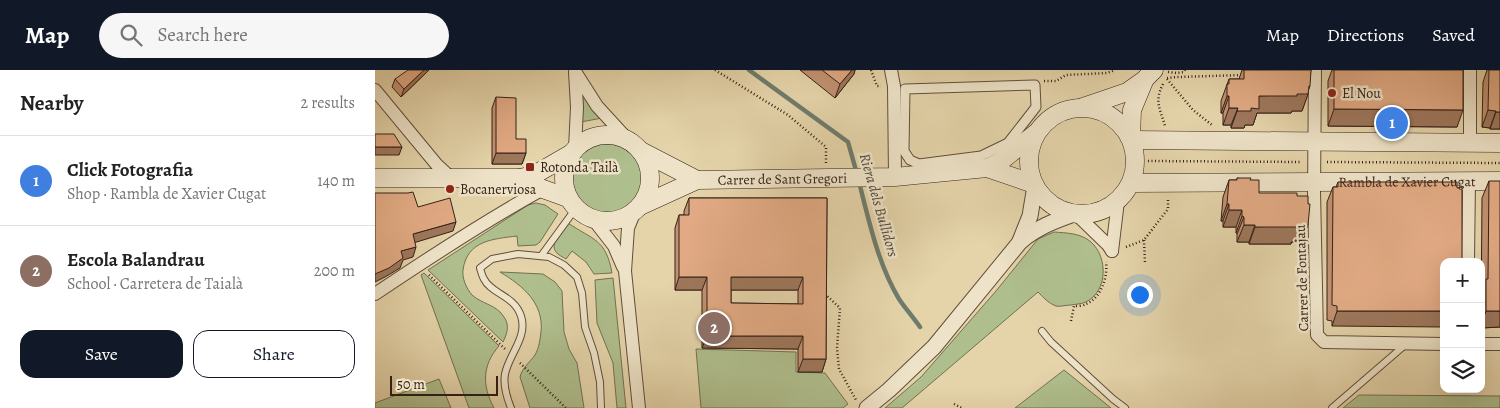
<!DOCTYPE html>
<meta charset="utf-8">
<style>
:root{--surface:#fff;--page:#f6f6f6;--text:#222;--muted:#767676;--line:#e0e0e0;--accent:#111827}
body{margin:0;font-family:Alegreya,serif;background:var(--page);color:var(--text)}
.controls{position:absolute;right:15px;bottom:15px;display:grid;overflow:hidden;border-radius:10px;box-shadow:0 5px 20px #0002}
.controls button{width:45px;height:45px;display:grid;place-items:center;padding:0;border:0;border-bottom:1px solid var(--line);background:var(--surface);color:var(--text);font:25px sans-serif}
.scale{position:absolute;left:15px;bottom:12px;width:108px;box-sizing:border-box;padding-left:5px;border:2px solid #352117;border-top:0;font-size:14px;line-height:18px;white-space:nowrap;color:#352117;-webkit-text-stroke:4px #eee3c8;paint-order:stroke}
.you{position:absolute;left:764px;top:224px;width:18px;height:18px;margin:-12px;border:4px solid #fff;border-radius:50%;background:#1a73e8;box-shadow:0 0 0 8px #1a73e833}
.badge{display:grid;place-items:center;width:32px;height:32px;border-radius:50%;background:var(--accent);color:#fff;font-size:16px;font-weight:700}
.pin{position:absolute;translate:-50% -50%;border:2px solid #fff;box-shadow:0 1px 5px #0006}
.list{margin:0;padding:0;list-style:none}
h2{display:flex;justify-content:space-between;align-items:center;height:65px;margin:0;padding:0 20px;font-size:21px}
h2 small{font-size:16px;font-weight:400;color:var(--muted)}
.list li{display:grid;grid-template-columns:32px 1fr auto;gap:15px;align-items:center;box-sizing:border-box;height:90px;padding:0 20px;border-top:1px solid var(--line)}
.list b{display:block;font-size:19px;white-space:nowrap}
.list p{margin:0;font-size:16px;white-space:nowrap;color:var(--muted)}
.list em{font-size:16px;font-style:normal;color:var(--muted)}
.actions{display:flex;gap:10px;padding:15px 20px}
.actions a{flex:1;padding:11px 0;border:1px solid var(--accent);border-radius:15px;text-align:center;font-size:18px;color:var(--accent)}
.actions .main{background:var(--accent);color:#fff}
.icon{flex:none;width:28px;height:28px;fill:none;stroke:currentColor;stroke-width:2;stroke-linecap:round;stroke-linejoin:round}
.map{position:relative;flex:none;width:1125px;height:338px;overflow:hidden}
header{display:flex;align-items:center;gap:30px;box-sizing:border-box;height:70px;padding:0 25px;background:var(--accent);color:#fff}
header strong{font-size:24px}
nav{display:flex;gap:28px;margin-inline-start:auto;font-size:18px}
.search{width:350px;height:45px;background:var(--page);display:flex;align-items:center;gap:12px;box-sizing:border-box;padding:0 18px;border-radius:28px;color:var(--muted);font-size:19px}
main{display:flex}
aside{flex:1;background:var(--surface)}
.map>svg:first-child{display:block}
</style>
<header>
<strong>Map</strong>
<div class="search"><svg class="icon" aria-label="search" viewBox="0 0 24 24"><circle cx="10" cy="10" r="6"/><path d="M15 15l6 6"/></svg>Search here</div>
<nav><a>Map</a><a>Directions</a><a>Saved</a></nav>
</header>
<main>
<aside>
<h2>Nearby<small>2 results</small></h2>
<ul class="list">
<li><span class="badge" style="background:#3f7fe0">1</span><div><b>Click Fotografia</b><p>Shop · Rambla de Xavier Cugat</p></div><em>140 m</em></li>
<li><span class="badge" style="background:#8d6e63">2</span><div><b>Escola Balandrau</b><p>School · Carretera de Taialà</p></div><em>200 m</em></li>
</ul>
<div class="actions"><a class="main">Save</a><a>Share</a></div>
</aside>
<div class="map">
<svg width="1125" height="338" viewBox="0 0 1125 338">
<rect width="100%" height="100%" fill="#e5d4aa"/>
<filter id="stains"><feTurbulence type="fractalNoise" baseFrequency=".004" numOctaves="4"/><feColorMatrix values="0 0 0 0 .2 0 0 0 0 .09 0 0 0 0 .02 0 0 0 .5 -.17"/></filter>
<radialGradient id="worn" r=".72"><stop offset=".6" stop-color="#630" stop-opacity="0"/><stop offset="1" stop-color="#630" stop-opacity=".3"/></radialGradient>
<g fill="#afbe8d" stroke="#727052">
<polygon points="205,16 227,48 206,52"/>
<circle cx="232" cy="109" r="35"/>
<path d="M161,133L170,135L183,144L165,172L161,175L143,176L142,166C119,169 92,170 88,200C87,208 91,218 97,225C107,234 122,235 129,247C135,255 132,264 128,272L53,200L153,135Z"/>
<path d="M193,153C218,170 231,169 237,203L219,204L211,192L197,181L191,189C188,187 183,185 181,182C174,173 188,160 193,153Z"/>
<path d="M679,162C691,163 706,163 716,172C733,187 733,221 711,232C707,234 701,234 696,235C691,235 685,237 681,236C673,233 668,227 663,222L527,338H510L546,307L621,221L663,169Z"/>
<path d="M125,202L168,204L180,212L187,221L189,262L194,279L202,293L209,338H155L145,307C147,298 155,292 160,285C164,278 165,270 166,262C169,233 148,216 125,202Z"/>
<path d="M49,203L124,276C107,295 107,316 119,338H94L46,205Z"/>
<polygon points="238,208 251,338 242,338 238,293 222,253 220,210"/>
<polygon points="321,279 421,282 421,302 450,303 473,334 468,338 326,338"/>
<polygon points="689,300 736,338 640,338"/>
<polygon points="64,309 76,338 0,338 0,333"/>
<polygon points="984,325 1125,326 1125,338 968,338"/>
</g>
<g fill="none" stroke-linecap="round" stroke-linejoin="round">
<g stroke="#6f7c6c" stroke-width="4.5">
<polyline points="374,0 473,72 482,104"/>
<path d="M484,112C494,151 503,194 524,229C530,238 538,247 545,257"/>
</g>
<g stroke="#614e3c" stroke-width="8">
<g id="service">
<polyline points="166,186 201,138"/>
<polyline points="667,261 676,272 738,329 750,338"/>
<path d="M136,338C132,328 128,315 130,304C134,284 153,267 146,246C139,225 116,224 109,209C107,206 106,201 105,198L117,189L143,184L174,187L189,195L202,207L207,223L210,257L219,283L225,312L226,338"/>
<polyline points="957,338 1030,275"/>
</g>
</g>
<g stroke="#614e3c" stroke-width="11">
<polygon id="pedestrian" points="660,15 661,37 633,73 606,86 544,94 535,90 529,81 530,19"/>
</g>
<g stroke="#614e3c" stroke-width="14">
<g id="minor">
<polyline points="516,0 519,16 520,107"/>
<polyline points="940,0 939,122 942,265 949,272 1069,274"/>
<polyline points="201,3 222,36 255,72"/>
<polyline points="0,20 62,95 76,108"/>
<polyline points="1095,72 1095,0"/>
<polyline points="200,79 202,37 200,2"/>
<polyline points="260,141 253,158 250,201 264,338"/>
<polyline points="701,144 733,175 737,181"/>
<polyline points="218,149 239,176 248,197"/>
<polyline points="737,181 743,131"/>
<polyline points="1093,192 1094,110"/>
<path d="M0,224C55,187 110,151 168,119"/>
<polyline points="1106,274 1125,274"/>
</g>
</g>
<g stroke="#614e3c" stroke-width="17">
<g id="tertiary">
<polyline points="645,171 655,146 660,116"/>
<path d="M492,338L514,320L559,277L645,172C661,158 679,151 699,144"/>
</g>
</g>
<g stroke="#352117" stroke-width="19">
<g id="secondary">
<polyline points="708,37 752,22 769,10 779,0"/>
<circle cx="707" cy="91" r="53"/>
<circle cx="232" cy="108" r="43"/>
<polyline points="756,68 757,40 769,11"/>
<polyline points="757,70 1125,73"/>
<polyline points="266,81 322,110"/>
<polyline points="612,98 659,114"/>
<polyline points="0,108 145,108 159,105 197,83"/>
<polyline points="145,108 168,119 193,128"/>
<path id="s1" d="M756,113L1125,111"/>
<path id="s2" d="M265,136L322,110L520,107L612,98L626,91L661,63"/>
</g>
</g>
<g stroke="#352117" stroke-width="2.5" stroke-dasharray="1 2.5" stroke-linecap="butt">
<polyline points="340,0 413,45 451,77 451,93"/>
<polyline points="496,0 502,16 506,16"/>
<polyline points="793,2 802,3 809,2 810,0"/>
<polyline points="792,8 803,7 869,5"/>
<polyline points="792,9 818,40 837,55"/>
<polyline points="669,11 681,11 691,5 732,3 740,0"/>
<path d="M788,14C779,32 785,38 790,56"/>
<polyline points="773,91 927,92"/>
<polyline points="952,92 1125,93"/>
<polyline points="769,170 770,193"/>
<polyline points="751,177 769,170 793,139 793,129"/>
<polyline points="54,205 130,279"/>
<polyline points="450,224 465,238 462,278 464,299 481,330"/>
<path d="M696,251L699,236C702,236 708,236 711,234C726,228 733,207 731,192"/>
<polyline points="145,293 191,338"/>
<polyline points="579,334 587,338"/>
</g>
<use href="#service" stroke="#eee3c8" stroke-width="6"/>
<use href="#pedestrian" stroke="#eee3c8" stroke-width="9"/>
<use href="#minor" stroke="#eee3c8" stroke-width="12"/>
<use href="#tertiary" stroke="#eee3c8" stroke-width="15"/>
<use href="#secondary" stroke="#eee3c8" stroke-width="18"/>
</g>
<g fill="#c29272" stroke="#352117" fill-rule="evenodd">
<polygon points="54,0 26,27 17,17 20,9"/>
<polygon points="425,0 480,0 479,4 460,28"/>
<polygon points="867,0 936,0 933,24 927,41 917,41 916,43 882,43 878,55 870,55 869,58 856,58 856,55 848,55 848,43 846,43 846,31 854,9 864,9"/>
<polygon points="957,0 1088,0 1082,57 953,56 953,11"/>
<polygon points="1112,0 1125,0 1125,59 1115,59 1115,58 1107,57 1108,12"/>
<polygon points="121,27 141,69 151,83 147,94 117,94 117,38"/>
<polygon points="862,108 875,110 884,123 927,172 916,172 916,174 874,174 874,172 862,172 862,164 861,163 861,157 848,157 848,151 846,151 848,127 854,110 862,110"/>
<polygon points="1114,111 1125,257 1106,258 1107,128"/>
<polygon points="963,112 1087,192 957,256 957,251 952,250 952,132 958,117 961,117"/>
<path d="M314,128H452L451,289L447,302H423V279L327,278V220H300V158L304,145H309V141ZM356,220H423V234L356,233Z"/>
</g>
<g fill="#9e775c" stroke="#352117">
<polygon points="49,0 54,0 26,27 29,19"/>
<polygon points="477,0 480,0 479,4 460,28 465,14"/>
<polygon points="934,16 935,16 932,24 933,24 927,41 917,41 916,43 882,43 878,55 870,55 869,58 856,58 862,41 876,38 884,26 922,24"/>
<polygon points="852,26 854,26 848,43 846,43"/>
<polygon points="854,38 863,38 856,55 848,55"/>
<polygon points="959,39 1088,40 1082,57 953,56"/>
<polygon points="1113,40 1121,41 1115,58 1107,57"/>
<polygon points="1121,42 1125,42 1125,59 1115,59"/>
<polygon points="0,77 27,77 24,85 0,85"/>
<polygon points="121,83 151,83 147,94 117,94"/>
<polygon points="852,134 854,134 848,151 846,151"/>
<polygon points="854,140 867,140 861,157 848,157"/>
<polygon points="867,146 869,147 862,164 861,163"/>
<polygon points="81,152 78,161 35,174 38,164"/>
<polygon points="869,155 880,155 874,172 862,172"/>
<polygon points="922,155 933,155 927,172 916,172 916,174 874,174 880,157"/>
<polygon points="41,177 38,187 28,190 25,198 10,207 0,212 0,204 26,181"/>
<polygon points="304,207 332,207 327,220 300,220"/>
<polygon points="356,207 428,207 423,220 351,220"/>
<polygon points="962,241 1069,241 1069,257 957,256"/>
<polygon points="1111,241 1125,241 1125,257 1106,258 1106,255"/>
<polygon points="332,266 428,266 423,279 327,278"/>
<polygon points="428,289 451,289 447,302 423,302"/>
</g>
<g fill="#e1aa84" stroke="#352117" fill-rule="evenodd">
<polygon points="33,0 49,0 29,19 20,9"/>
<polygon points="447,0 477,0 465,14"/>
<polygon points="869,0 936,0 935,16 934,16 933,24 922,24 922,26 884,26 884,39 876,38 876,41 862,41 863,38 854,38 854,26 852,26 852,14 854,14 854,9 869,9"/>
<polygon points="959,0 1088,0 1088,40 959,39"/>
<polygon points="1114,0 1125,0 1125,42 1121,42 1121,41 1113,40"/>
<polygon points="121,27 141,28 141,69 151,69 151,83 121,83"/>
<polygon points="0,64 19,64 27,77 0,77"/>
<polygon points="862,108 876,108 875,110 884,110 884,123 922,123 922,126 933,126 933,134 935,134 933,155 922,155 922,157 880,157 880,155 869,155 869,147 867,146 867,140 854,140 854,134 852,134 854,110 862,110"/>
<polygon points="1114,111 1125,111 1125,241 1111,241 1111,209 1113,209"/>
<polygon points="963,112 1082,112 1082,118 1087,117 1087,192 1069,192 1069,241 962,241 962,236 957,235 958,117 963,117"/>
<polygon points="38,122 43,137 75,128 81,152 38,164 41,177 26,181 28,188 14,198 0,204 0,123 33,123"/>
<path d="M314,128H452L451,289H428V266H332V207H304V145H314ZM356,207H428V234L356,233Z"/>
</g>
<g fill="#8f2418" stroke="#eee3c8" stroke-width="2">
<circle cx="957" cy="23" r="5"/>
<rect x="150" y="92" width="10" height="10" rx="2.5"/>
<circle cx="75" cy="119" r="5"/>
</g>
<g text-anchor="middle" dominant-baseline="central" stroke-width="5" stroke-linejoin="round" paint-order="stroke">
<g font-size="14" fill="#352117" stroke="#eee3c8" text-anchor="start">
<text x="967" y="23">El Nou</text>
<text x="165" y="97">Rotonda Tailà</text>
<text x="85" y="119">Bocanerviosa</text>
</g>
<g font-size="14" fill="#352117" stroke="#eee3c8">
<text stroke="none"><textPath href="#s2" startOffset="148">Carrer de Sant Gregori</textPath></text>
<text stroke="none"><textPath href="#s1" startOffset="276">Rambla de Xavier Cugat</textPath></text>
<text transform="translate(927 208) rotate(-92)">Carrer de Fontajau</text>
</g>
<g font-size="15" font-style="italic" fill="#4d473a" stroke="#eee3c8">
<text transform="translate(504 135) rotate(74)">Riera dels Bullidors</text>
</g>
</g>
<rect width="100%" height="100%" filter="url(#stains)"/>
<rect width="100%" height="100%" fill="url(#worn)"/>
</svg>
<div class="controls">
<button>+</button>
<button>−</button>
<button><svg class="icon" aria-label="layers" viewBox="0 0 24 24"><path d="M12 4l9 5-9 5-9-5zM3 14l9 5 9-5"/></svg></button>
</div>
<div class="scale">50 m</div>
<div class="you"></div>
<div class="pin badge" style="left:1017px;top:53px;background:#3f7fe0">1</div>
<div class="pin badge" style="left:339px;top:258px;background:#8d6e63">2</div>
</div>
</main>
